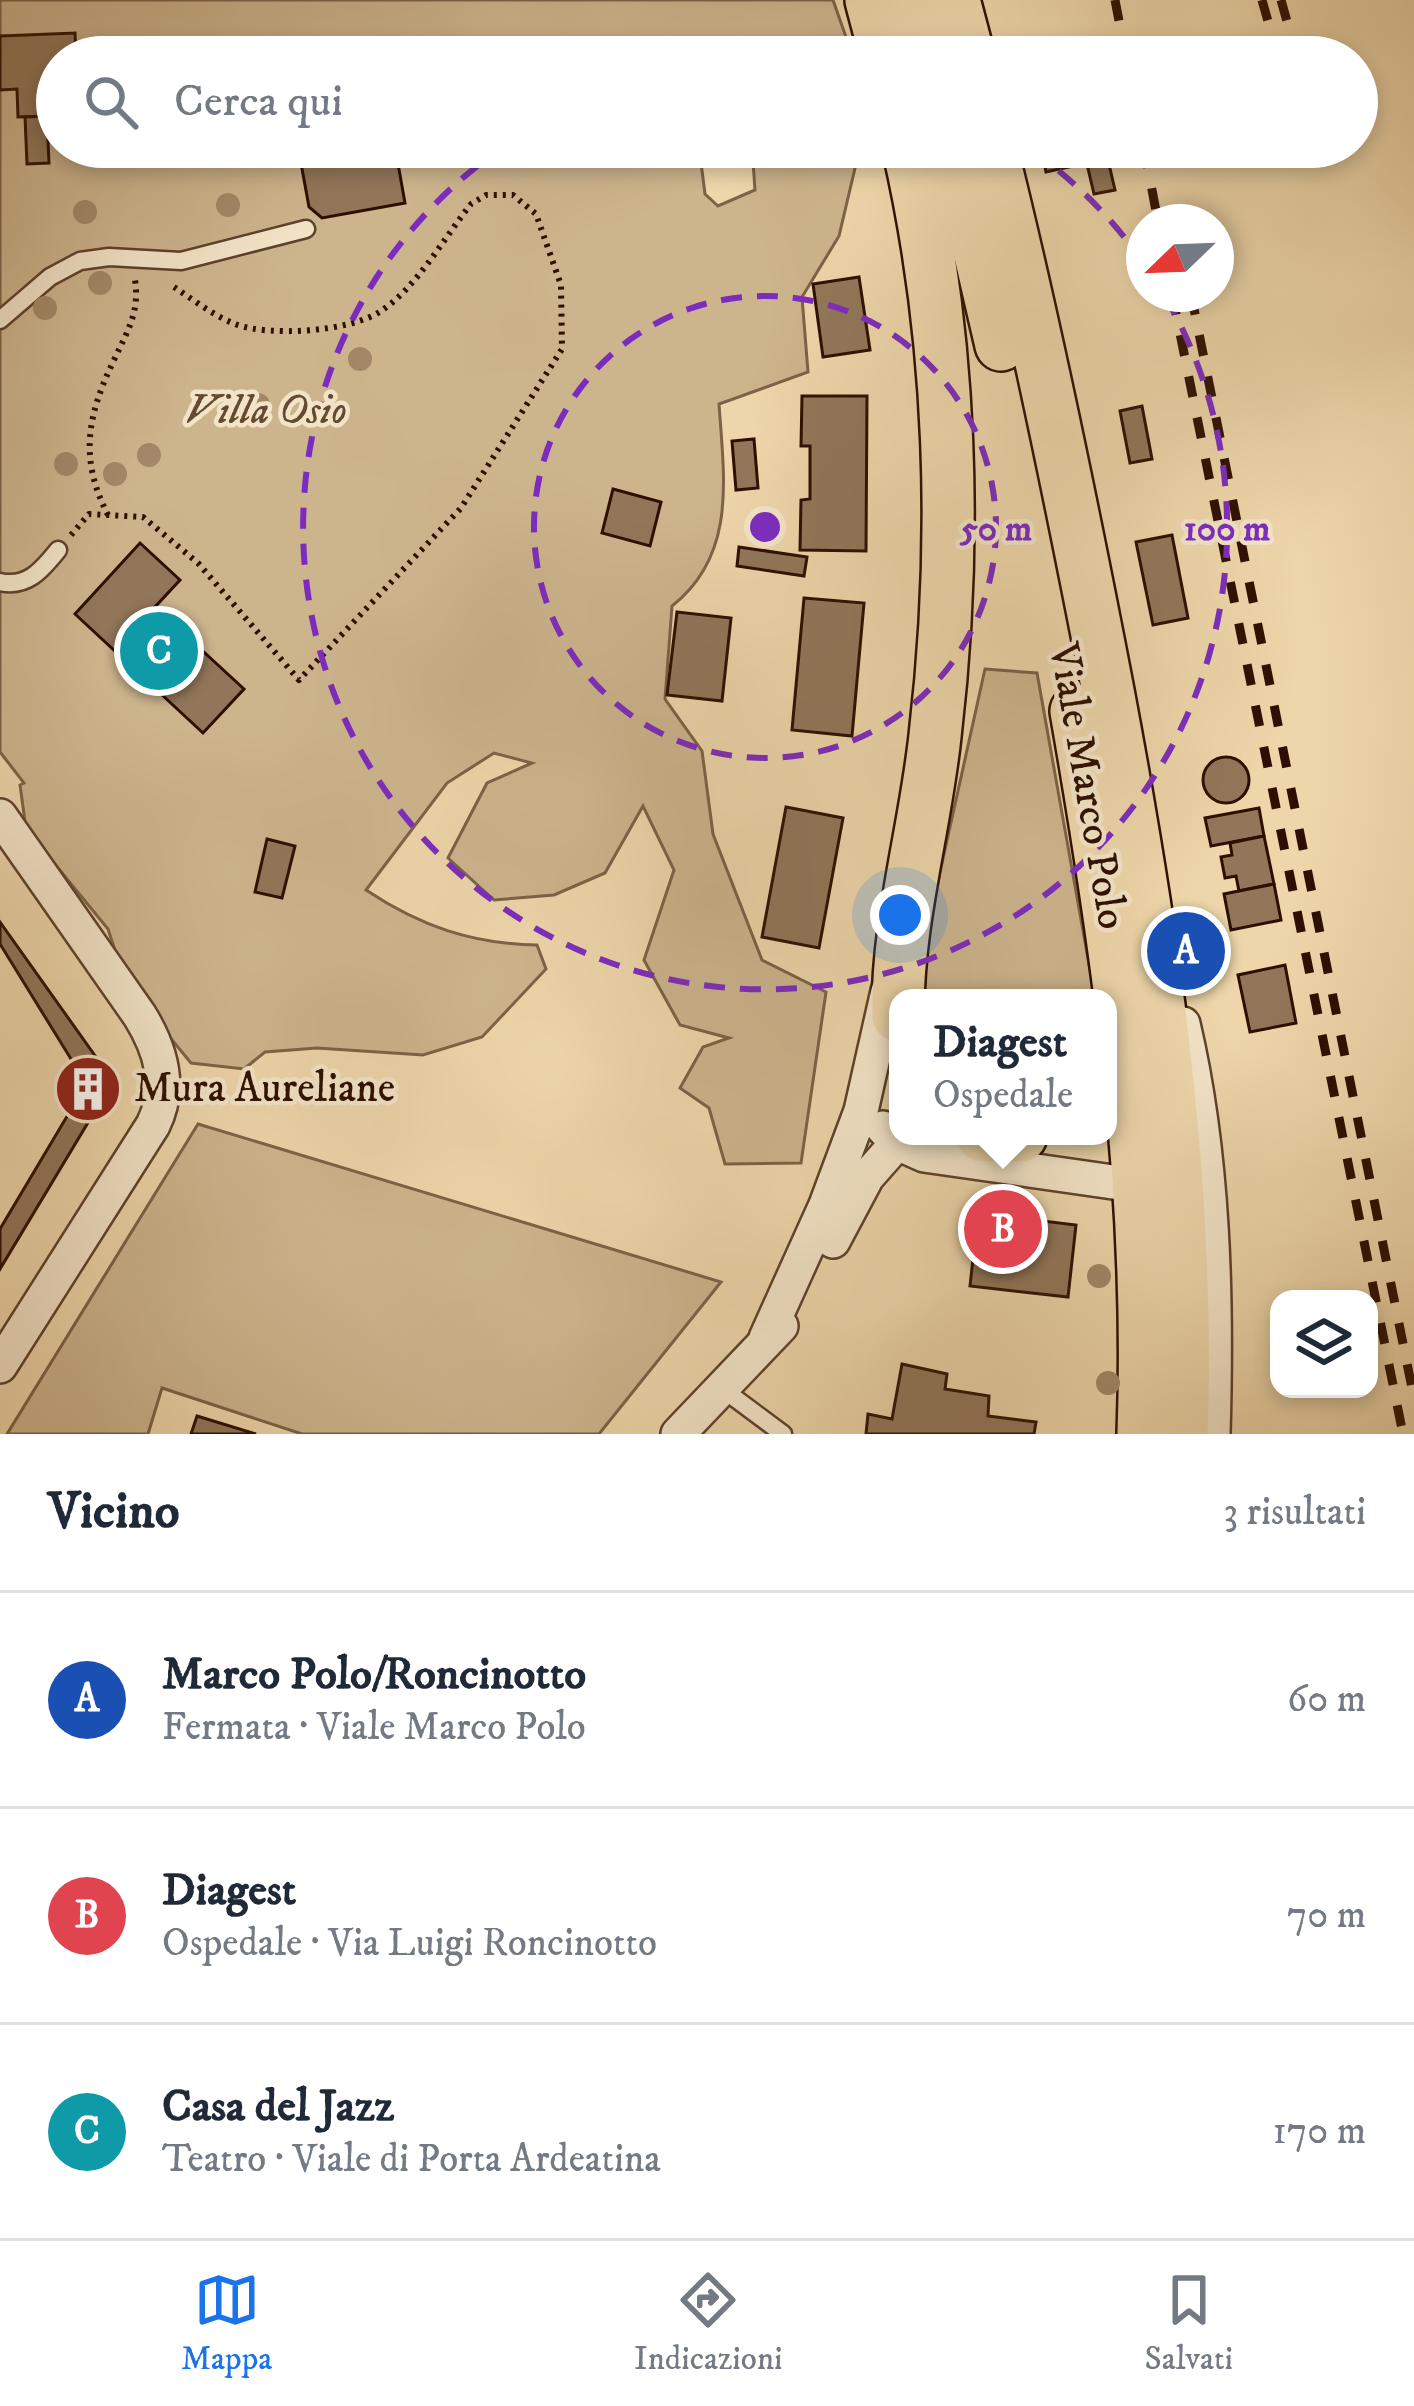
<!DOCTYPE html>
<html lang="it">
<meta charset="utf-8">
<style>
:root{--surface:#fff;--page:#f6f6f7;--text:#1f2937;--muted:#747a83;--line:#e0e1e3;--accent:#1a73e8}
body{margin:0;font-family:"IM FELL DW Pica",serif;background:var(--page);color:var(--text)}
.controls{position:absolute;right:36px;bottom:36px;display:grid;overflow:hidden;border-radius:24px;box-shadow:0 6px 18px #0003}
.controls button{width:108px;height:108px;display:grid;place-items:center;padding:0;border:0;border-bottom:3px solid var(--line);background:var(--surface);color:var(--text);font:60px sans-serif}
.compass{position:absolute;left:1126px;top:204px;width:108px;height:108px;border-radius:50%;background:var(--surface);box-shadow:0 6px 18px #0003;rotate:247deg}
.you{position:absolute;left:900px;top:915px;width:42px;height:42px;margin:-30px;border:9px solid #fff;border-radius:50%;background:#1a73e8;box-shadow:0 0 0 18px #1a73e833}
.badge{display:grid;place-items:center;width:78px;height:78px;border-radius:50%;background:var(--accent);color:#fff;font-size:39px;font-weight:700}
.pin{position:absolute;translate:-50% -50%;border:6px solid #fff;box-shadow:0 3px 12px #0006}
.popup{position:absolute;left:889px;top:989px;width:228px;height:156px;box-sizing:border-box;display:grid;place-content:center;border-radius:24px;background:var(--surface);filter:drop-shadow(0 3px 9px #0005);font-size:39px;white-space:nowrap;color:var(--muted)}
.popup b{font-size:45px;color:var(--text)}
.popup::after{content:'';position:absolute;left:50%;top:100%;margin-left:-24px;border:24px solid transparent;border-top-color:var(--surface)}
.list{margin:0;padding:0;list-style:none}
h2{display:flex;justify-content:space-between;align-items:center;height:156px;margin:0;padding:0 48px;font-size:51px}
h2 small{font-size:39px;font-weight:400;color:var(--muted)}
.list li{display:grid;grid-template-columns:78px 1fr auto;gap:36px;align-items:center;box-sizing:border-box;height:216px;padding:0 48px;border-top:3px solid var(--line)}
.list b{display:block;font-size:45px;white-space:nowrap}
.list p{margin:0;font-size:39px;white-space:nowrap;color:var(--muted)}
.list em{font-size:39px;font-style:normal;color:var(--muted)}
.icon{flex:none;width:66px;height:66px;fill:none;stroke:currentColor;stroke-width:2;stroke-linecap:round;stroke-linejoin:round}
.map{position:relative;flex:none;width:1414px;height:1434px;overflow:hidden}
.search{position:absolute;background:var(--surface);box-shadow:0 6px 18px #0003;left:36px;right:36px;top:36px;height:132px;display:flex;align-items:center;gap:30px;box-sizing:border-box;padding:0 42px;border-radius:66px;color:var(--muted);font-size:45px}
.sheet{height:804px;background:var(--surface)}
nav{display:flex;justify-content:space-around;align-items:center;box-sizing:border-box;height:168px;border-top:3px solid var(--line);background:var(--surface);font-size:33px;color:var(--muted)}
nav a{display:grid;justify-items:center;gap:6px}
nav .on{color:var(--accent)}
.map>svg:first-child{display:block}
</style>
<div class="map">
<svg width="1414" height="1434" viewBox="0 0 1414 1434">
<rect width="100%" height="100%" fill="#edd6aa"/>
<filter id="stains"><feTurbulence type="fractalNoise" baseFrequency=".00167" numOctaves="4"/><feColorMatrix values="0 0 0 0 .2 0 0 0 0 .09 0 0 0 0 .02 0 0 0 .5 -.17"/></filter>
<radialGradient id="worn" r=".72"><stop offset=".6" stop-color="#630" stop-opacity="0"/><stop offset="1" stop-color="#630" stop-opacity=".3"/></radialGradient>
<g fill="#ccb48d" stroke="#7c6247" stroke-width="3">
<path d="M0,0H833L853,57H57V147H699L705,194L718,206L755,190L752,147H860L839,236L802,297L808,372L719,404C724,478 737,555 672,606L665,699L702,751L713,834L762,960L826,992L801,1163L725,1164L709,1108L680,1088L703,1047L729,1038L680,1025L644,960L674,870L643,806L605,873L554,895L494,900L448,858L487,783L532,763L494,753L447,783L366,890C420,926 472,944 537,945L546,969L482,1037L423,1055L317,1048L265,1052L244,1069L191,1063L126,984L108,929L26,829L20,785L24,783L0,752Z"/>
<polygon points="985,669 1037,673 1095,998 916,998 921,958"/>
<polygon points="198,1124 721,1282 599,1434 302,1434 162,1388 148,1434 7,1434"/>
</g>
<g fill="#917659" stroke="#2d0f01" stroke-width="3">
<polygon points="75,33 76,57 57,57 57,116 18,117 17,89 0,90 0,36"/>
<polygon points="47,116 49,163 27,164 25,117"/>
<polygon points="298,147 395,147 405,203 322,218 309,207"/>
<polygon points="1041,147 1083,147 1087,163 1046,172"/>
<polygon points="1083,147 1105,147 1115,190 1094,194"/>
<polygon points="859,277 870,350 823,357 813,284"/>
<polygon points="802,396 867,396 866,551 800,550 801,500 810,499 810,446 801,446"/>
<polygon points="1142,406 1152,459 1130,463 1120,411"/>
<polygon points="754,439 758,488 736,490 732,441"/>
<polygon points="613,489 661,502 650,546 602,533"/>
<polygon points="1172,535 1188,618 1153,625 1136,542"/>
<polygon points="140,543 180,580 155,607 244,689 203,733 75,614"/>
<polygon points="739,547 807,557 804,576 737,566"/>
<polygon points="804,598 864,603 852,736 792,730"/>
<polygon points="677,612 731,618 722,701 667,695"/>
<circle cx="1226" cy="780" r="23"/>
<polygon points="786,807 843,818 819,948 762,937"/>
<polygon points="1259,808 1264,836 1211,846 1205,818"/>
<polygon points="1264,836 1274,884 1239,891 1236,876 1225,878 1221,857 1232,855 1230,843"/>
<polygon points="267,839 295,846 282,898 255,892"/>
<polygon points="1274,884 1281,920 1231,930 1224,894"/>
<polygon points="0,922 113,1081 0,1269 0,1229 72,1108 68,1079 71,1059 0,944"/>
<polygon points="1285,965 1296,1023 1250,1032 1238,975"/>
<polygon points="978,1213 1076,1225 1068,1297 970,1286"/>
<polygon points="902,1364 947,1374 945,1389 989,1396 988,1416 1036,1422 1034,1434 866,1434 868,1414 892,1419"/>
<polygon points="197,1416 256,1434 191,1434"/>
</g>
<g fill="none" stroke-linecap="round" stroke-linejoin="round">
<g stroke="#5d412b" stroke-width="21">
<g id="service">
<polyline points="0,320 50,277 80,261 109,257 181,261 306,229"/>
<path d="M0,582C27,588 42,570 58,550"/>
<polyline points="720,1387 783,1434"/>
</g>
</g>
<g stroke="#5d412b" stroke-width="38">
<g id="minor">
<path d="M0,816L140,1016C161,1050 172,1087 153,1125L0,1366"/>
<path d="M1183,1024C1214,1156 1217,1299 1213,1434"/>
<polyline points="883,1128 897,1143 924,1155 1155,1188"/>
<polyline points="833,1241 867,1177 897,1143"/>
<polyline points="766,1338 826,1205 861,1111 888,991"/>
<polyline points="678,1434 781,1326"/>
</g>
</g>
<g stroke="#2d0f01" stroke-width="56">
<g id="primary">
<polyline points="871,0 886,57"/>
<polyline points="917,0 932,57"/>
<polyline points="954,0 969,57"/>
<polyline points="955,147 1001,345"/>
<path d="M991,147C1036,327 1073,509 1108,691C1154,936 1191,1184 1182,1434"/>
<path d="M1076,711C1118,950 1152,1190 1143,1434"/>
<path d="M898,1016C897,921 925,830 935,736C958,541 952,339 908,147"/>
<polyline points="982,1136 1021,1136"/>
</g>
</g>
<g stroke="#2d0f01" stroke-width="6" stroke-dasharray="3 6" stroke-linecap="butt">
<path d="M108,515C79,459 87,416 114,360C127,332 140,312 135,280"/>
<path d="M71,535L89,514L143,517L198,563L299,680L461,508L562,349L561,285L536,214L513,195H486L471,204C444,238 417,287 381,311C350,332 269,337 235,324C212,315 191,298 171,285"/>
</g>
<use href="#service" stroke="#f3e4c8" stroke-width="16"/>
<use href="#minor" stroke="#f3e4c8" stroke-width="33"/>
<use href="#primary" stroke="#edd6aa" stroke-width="51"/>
<g stroke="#2d0f01" stroke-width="9" stroke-dasharray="21 21" stroke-linecap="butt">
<polyline points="1115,0 1126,57"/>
<polyline points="1262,0 1278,57"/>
<polyline points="1281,0 1297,57"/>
<polyline points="1144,147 1158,222"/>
<polyline points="1172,294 1403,1434"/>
<polyline points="1191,294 1414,1398"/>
</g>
</g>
<g fill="#a28868">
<circle cx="228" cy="205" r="12"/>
<circle cx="85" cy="212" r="12"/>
<circle cx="100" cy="283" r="12"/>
<circle cx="45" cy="308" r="12"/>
<circle cx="360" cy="359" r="12"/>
<circle cx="258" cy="405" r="12"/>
<circle cx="149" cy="455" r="12"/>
<circle cx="66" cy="464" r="12"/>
<circle cx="115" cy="474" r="12"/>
<circle cx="1099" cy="1276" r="12"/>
<circle cx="1108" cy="1383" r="12"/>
</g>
<g fill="none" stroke="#7b2cbf" stroke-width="6" stroke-dasharray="21 15">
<circle cx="765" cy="527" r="231"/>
<path d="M1030 149A462 462 0 0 1 1143 262M1165 296A462 462 0 1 1 500 149"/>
</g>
<defs>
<g id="building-disc" transform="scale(3.45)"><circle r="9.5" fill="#8f2418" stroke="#f3e4c8"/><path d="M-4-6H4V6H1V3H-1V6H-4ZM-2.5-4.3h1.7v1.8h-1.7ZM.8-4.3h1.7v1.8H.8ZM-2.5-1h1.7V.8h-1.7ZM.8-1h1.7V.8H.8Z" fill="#fff"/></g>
</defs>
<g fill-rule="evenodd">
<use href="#building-disc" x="88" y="1089"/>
</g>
<g text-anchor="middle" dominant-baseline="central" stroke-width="9" stroke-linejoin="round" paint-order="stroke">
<g font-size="42" font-style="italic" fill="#654932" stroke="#f3e4c8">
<text x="266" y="411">Villa Osio</text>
</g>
<g font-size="42" fill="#2d0f01" stroke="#f3e4c8">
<text transform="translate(1087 786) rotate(80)">Viale Marco Polo</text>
</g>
<g font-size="42" fill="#2d0f01" stroke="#f3e4c8" text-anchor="start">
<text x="134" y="1089">Mura Aureliane</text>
</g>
</g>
<circle cx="765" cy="527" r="18" fill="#7b2cbf" stroke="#f3e4c8" stroke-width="6"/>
<g font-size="36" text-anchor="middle" font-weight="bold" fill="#7b2cbf" stroke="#f3e4c8" stroke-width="9" stroke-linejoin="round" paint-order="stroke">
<text x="996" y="540">50 m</text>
<text x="1227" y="540">100 m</text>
</g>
<rect width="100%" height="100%" filter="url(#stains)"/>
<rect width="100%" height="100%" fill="url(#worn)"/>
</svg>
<div class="controls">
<button><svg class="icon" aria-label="layers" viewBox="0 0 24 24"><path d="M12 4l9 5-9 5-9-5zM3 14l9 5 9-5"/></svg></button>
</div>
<svg class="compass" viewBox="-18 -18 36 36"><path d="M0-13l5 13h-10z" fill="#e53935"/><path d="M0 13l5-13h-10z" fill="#747a83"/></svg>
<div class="you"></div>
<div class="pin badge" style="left:1186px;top:951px;background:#1a4fb4">A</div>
<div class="pin badge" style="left:1003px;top:1229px;background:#e0444e">B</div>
<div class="popup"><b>Diagest</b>Ospedale</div>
<div class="pin badge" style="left:159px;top:651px;background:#0f9aa8">C</div>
<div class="search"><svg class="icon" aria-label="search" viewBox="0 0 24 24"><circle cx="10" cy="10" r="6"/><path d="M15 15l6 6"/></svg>Cerca qui</div>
</div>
<section class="sheet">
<h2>Vicino<small>3 risultati</small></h2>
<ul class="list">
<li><span class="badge" style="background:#1a4fb4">A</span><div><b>Marco Polo/Roncinotto</b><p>Fermata · Viale Marco Polo</p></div><em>60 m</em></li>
<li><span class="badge" style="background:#e0444e">B</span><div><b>Diagest</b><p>Ospedale · Via Luigi Roncinotto</p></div><em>70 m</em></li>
<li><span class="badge" style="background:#0f9aa8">C</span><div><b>Casa del Jazz</b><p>Teatro · Viale di Porta Ardeatina</p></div><em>170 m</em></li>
</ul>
</section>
<nav>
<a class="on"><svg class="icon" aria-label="map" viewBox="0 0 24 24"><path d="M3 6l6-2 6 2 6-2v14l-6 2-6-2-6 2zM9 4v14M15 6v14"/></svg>Mappa</a>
<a><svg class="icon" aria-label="directions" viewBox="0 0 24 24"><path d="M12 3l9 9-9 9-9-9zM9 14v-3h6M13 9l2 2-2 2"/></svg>Indicazioni</a>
<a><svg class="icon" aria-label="saved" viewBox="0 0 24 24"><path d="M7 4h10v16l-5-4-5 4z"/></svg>Salvati</a>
</nav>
